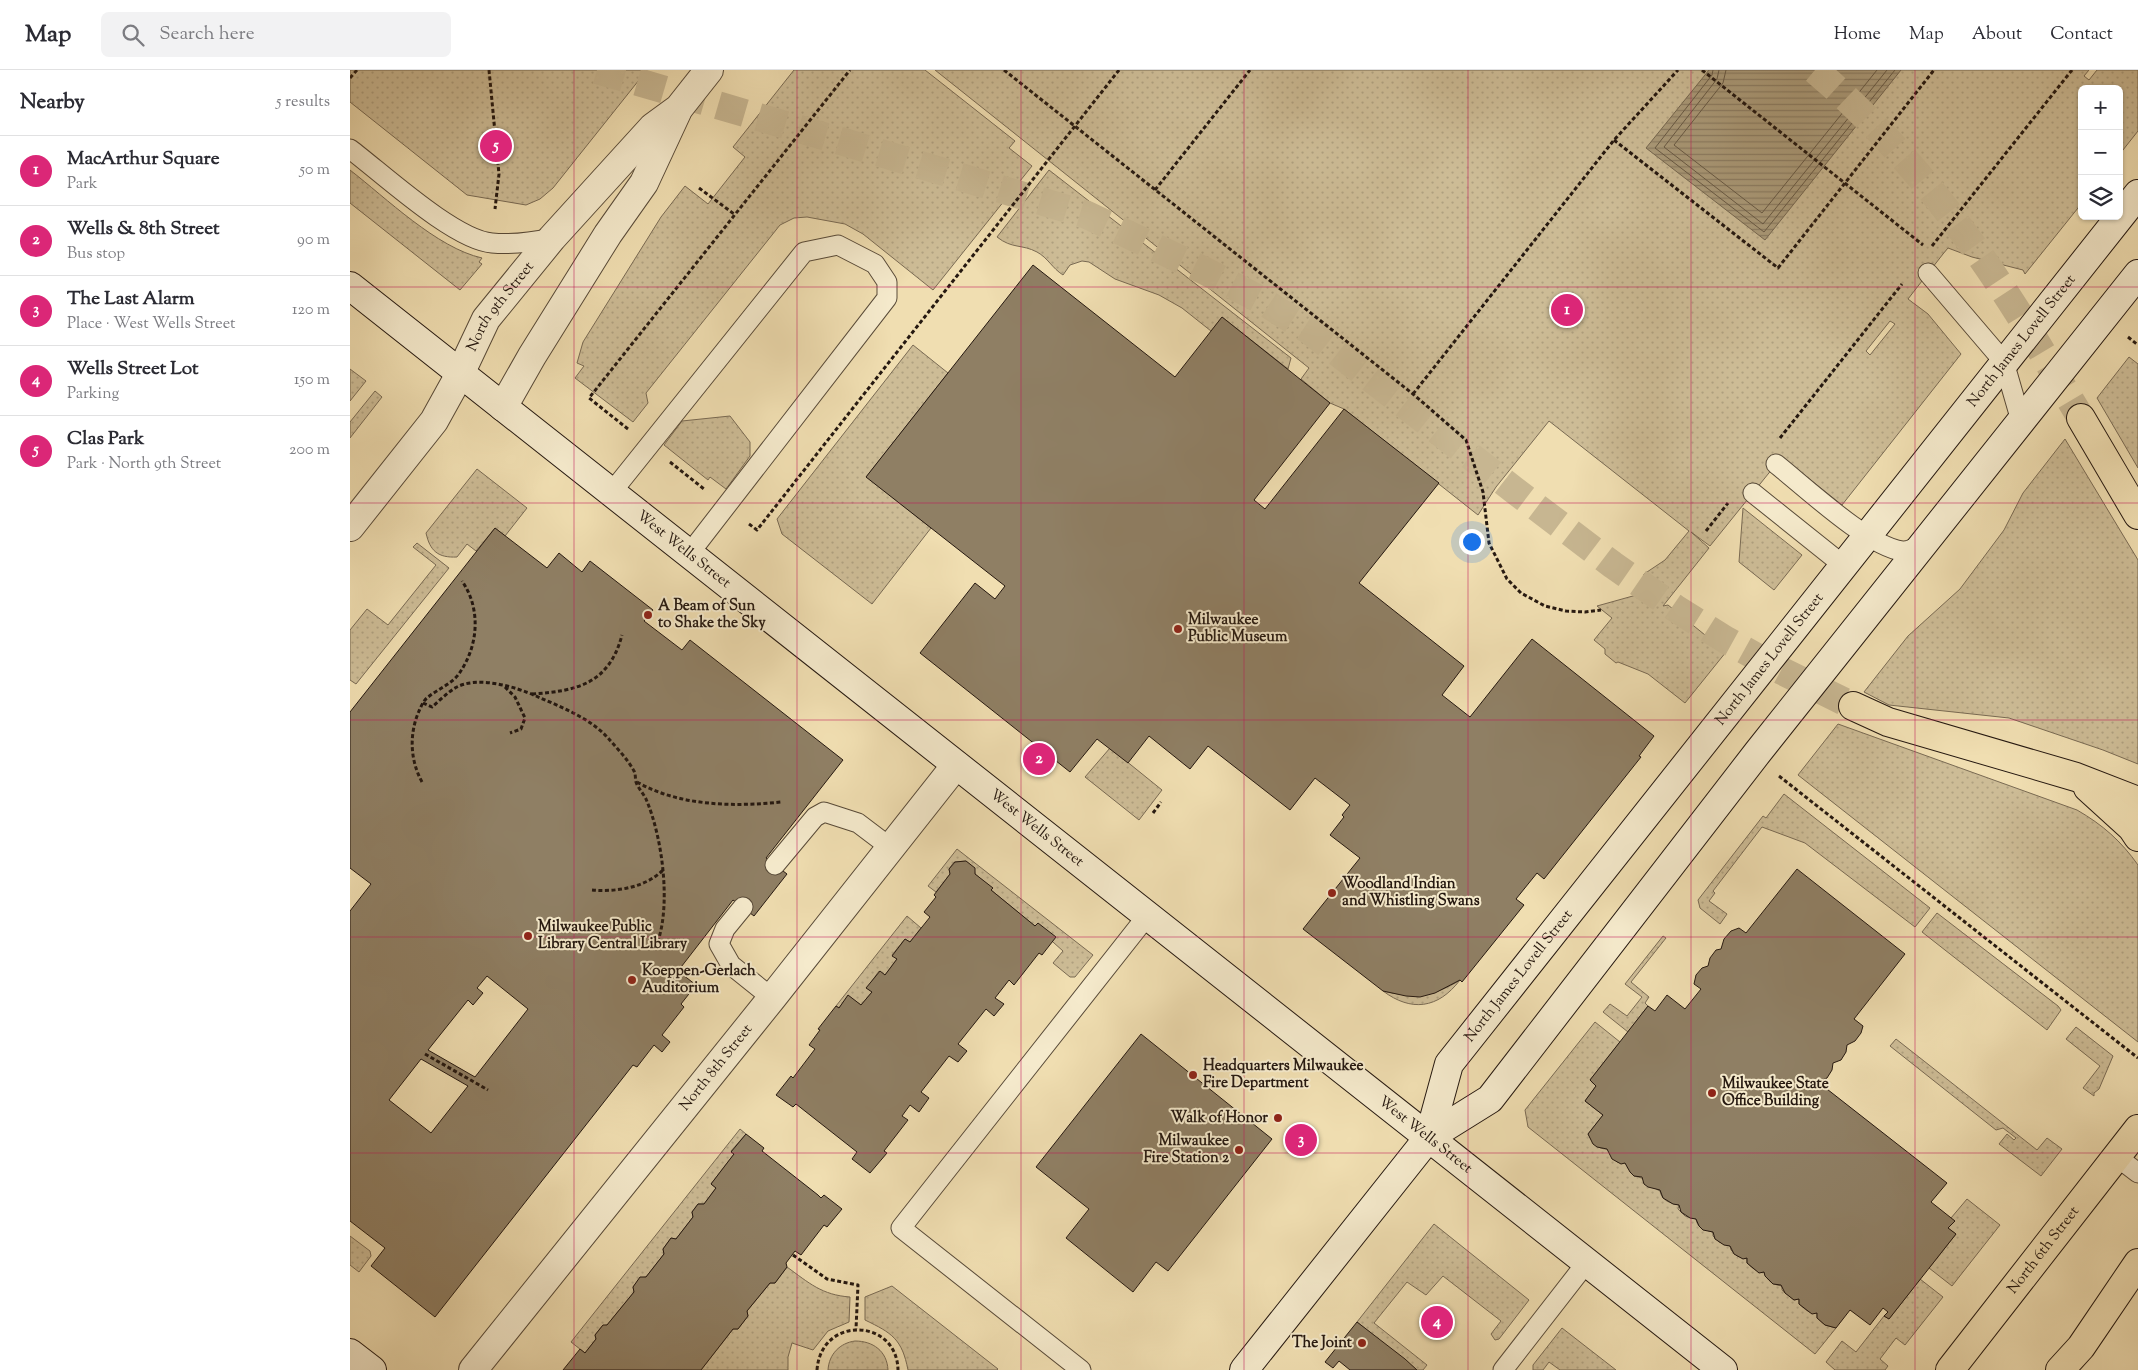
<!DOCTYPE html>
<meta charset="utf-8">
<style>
:root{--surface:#fff;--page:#f2f2f3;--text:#2b2b33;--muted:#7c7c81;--line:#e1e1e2;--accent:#db2777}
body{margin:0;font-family:"Sorts Mill Goudy",serif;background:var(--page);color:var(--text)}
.controls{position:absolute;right:15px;top:15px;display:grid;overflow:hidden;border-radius:8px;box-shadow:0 1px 4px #0004}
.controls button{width:45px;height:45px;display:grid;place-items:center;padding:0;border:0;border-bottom:1px solid var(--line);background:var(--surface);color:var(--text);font:25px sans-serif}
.you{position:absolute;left:1121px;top:471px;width:18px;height:18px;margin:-12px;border:4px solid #fff;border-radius:50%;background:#1a73e8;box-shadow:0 0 0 8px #1a73e833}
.badge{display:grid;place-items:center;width:32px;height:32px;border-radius:50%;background:var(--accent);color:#fff;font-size:16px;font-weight:700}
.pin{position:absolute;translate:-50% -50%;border:2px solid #fff;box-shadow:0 1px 5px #0006}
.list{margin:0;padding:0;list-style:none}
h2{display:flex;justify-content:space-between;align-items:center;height:65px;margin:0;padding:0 20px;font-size:21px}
h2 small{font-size:16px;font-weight:400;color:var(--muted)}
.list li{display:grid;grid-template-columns:32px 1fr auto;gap:15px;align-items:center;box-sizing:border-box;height:70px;padding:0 20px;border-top:1px solid var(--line)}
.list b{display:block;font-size:19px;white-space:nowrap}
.list p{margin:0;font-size:16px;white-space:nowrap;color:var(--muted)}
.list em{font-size:16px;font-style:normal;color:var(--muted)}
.icon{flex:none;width:28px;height:28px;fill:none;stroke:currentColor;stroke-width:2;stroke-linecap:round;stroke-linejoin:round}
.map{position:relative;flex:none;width:1788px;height:1300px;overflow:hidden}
header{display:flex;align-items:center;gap:30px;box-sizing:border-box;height:70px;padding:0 25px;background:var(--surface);border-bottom:1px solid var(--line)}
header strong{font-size:24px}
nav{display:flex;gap:28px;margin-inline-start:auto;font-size:18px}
.search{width:350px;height:45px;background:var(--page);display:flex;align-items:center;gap:12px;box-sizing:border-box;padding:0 18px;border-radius:8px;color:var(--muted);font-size:19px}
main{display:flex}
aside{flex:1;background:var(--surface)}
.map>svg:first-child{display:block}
</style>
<header>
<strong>Map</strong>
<div class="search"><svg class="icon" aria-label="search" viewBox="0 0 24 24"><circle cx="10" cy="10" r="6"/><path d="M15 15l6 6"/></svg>Search here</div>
<nav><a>Home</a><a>Map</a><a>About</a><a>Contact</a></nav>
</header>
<main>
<aside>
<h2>Nearby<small>5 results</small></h2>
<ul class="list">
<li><span class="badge">1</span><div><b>MacArthur Square</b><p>Park</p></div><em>50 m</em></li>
<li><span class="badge">2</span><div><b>Wells &amp; 8th Street</b><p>Bus stop</p></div><em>90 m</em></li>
<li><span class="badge">3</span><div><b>The Last Alarm</b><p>Place · West Wells Street</p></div><em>120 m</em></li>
<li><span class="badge">4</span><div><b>Wells Street Lot</b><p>Parking</p></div><em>150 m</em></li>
<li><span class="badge">5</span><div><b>Clas Park</b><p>Park · North 9th Street</p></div><em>200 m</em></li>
</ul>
</aside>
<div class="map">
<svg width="1788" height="1300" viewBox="0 0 1788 1300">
<defs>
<pattern id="grass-dots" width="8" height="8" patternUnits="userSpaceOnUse" patternTransform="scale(1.25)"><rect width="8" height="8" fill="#cdbc96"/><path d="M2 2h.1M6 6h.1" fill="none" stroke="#b0a180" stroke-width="1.8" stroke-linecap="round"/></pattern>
<pattern id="water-rules" width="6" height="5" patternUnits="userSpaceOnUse" patternTransform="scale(1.25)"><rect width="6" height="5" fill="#ab9b7a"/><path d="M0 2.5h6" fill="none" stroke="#8b7d63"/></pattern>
</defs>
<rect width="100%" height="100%" fill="#f0deb1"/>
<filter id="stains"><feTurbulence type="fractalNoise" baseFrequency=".004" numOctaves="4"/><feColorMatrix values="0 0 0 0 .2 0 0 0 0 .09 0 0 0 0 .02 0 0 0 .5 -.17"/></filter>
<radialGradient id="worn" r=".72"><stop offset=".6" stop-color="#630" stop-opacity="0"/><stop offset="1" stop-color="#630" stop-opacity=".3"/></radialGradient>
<g fill="url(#grass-dots)" stroke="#796a53" fill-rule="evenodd">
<polygon points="0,0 297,0 203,118 190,129 176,135 117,125 0,32"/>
<polygon points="444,0 575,0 665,71 659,78 682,96 583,220 513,164 495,154 457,147 444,148 430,155 296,323 298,333 283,352 225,308 234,296 227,293 233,272 311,147 335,116 358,134 395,87 383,77"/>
<path d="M585,0H1739L1734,6L1739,10L1747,0H1788V61L1769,85V19H1732V133L1675,204L1673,200L1622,187L1598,178L1593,184L1558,229L1578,244L1611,284L1492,435L1437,391L1431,388L1360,476L1341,462L1359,478L1313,536L1318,535L1376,582L1335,633L1298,604L1268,592L1266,593L1255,584V579L1244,570L1262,548L1247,536L1290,524L1294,504L1315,490L1339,461L1199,351L1146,417L1128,445L994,339L980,333L951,309L959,298ZM1540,251L1545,254L1520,285L1516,281Z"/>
<path d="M0,100C36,128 87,178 132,188L129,192L132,194L110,220L0,133Z"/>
<path d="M699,100L941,288L938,299L872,247L861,261L832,238L809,225L765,209L739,192L732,191L720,195L713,205C702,198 698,188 687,182C672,174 662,179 647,167Z"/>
<polygon points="563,275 598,303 517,406 581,458 522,534 432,464 427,449"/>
<polygon points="1779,287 1788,294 1788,398 1747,328"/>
<polygon points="0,299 16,311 0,331"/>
<polygon points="25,321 32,327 0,368 0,352"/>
<polygon points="380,346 400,372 400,386 376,419 360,407 358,410 314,375 332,351"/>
<polygon points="1715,369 1788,490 1788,694 1753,680 1659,648 1539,635 1514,622 1558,566 1610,519 1654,460 1673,423"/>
<path d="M127,399L177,438L155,466L145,458L126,481L117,474L107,487C88,488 80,481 76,463Z"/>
<polygon points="1393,438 1452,485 1424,520 1389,492"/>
<polygon points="67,473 99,498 6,614 0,610 0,560 17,539 38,555 86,495 63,477"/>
<path d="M1488,654L1727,740C1753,755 1771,771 1788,795V972L1448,705Z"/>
<polygon points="760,678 812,720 789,750 735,707"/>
<polygon points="1434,724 1580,838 1565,857 1455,773 1412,757 1363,821 1365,823 1359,831 1377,844 1370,854 1350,838 1348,830 1413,746 1416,748"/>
<polygon points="607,779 743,885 725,907 720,907 703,893 713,881 685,856 641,820 642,818 625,804 624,798 616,791 604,792 599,799 600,804 586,822 578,816"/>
<polygon points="1587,843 1708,936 1711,940 1697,960 1572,862"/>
<polygon points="557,846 571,858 560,872 555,869 542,885 547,889 535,905 529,901 517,918 522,922 511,935 498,926 489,938 486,936"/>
<polygon points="1313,866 1316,868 1281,912 1299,927 1295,933 1298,936 1278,962 1253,942 1260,934 1277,946 1292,927 1275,914"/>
<path d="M1110,910C1088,939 1061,942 1033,921C1062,928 1084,927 1110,910Z"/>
<path d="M1245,952L1270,972L1240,1010L1246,1016L1235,1031L1253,1045L1238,1064C1243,1072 1246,1079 1257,1079L1267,1092L1275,1093L1284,1106C1296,1107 1300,1117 1310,1121C1312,1131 1320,1133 1329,1135L1328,1139L1335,1146L1346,1149C1347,1158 1355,1160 1363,1162V1166L1369,1172L1380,1176L1381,1180L1387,1186L1397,1189V1193C1403,1199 1407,1202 1415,1202C1416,1211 1424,1215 1432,1216V1220L1444,1230L1449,1229V1234C1455,1239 1459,1244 1467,1243V1248L1475,1255L1486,1258L1465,1284L1178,1057L1175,1040Z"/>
<polygon points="1726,957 1763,986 1749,1019 1744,1023 1744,1026 1733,1018 1750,996 1716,969"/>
<polygon points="1546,969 1687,1080 1697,1068 1712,1079 1691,1106 1649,1074 1657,1064 1664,1070 1666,1068 1653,1058 1646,1060 1540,976"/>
<polygon points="390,1059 396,1064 381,1081 384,1084 361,1114 366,1118 354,1134 348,1134 342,1142 343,1147 326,1169 321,1168 313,1179 314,1184 296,1207 290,1208 283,1217 284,1222 257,1255 252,1256 245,1265 246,1269 235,1283 221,1272"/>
<polygon points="1617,1129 1650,1155 1602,1216 1579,1198 1606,1164 1598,1158 1604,1151 1601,1148"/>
<polygon points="1084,1154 1179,1230 1149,1269 1145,1270 1141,1264 1151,1251 1093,1206 1076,1225 1057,1212 1024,1253 1077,1295 1073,1300 1067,1300 1007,1252"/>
<polygon points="0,1166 20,1181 21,1186 9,1202 0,1195"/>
<path d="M437,1197C459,1213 472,1225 500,1227L499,1252L478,1261L463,1280L442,1273L438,1287V1300H351L383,1259H388L398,1246L397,1241L420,1213H425Z"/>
<polygon points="1570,1209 1593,1227 1555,1275 1546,1268 1530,1289 1538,1296 1535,1300 1485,1300 1476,1292 1492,1271 1506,1282 1534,1246 1539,1249"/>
<path d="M542,1216L648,1299L647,1300H558C552,1269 542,1263 515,1250V1227Z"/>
<polygon points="1212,1258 1266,1300 1210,1300 1199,1292 1193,1300 1183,1300 1183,1295"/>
<path d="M505,1271C523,1271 537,1281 538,1300H478C479,1284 490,1273 505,1271Z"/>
</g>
<polygon fill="url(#water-rules)" stroke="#756750" points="1359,0 1551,0 1415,170 1296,78"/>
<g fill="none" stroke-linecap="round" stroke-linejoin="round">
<g stroke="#685a45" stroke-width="1">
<polyline points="1363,0 1362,5 1305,78 1414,162 1545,0"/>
<polyline points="1369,0 1367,9 1314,77 1413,154 1537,0"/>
<polyline points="1376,0 1373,13 1324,75 1412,143 1527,0"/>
</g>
</g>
<g fill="#8f7f64" stroke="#251810" fill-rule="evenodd">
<polygon points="683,195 825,307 872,247 980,333 904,430 915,439 994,339 1089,413 1009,513 1114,596 1092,625 1120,647 1182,569 1304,666 1289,686 1291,687 1194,809 1187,803 1166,829 1174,835 1112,912 1110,910 1085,923 1070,927 1056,926 1033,921 953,859 1010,788 980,765 994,747 992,745 1000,735 965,708 940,740 858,676 840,699 799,666 778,693 747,669 720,702 570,583 625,513 645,529 655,516 516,407"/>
<path d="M145,458L197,498L209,483L232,502L240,491L303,540L294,551L332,580L340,570L493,690L416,788L437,804L404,846L383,830L328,901L346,915L331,934L334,937L312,965L320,972L312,982L304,975L287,997L283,995L85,1247L21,1196L35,1178L0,1151V841L21,814L0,798V642ZM137,906L178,939L125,1007L78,980L118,930L123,935L133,923L127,918ZM71,989L118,1016L81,1063L39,1030Z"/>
<polygon points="616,791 625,798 625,804 643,818 641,820 685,856 688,853 706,867 692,885 689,883 664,915 659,910 645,928 654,934 644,946 636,939 608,974 617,981 608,992 599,986 571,1022 579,1028 569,1042 560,1035 552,1046 558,1050 534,1081 537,1083 520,1103 502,1089 507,1082 446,1034 443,1037 426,1025 441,1006 443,1008 465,979 459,975 470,960 468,959 486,936 489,938 498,925 511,935 522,922 516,918 530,901 535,905 547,889 542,886 555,869 560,872 580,847 574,842 586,827 584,825 600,804 599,799 605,792"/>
<polygon points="1447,799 1555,884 1504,949 1513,956 1511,963 1505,971 1497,975 1496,982 1491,990 1483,993 1482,1000 1477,1008 1468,1012 1597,1113 1581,1132 1605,1151 1598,1158 1606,1164 1539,1249 1534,1246 1538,1242 1533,1238 1520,1255 1500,1240 1486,1258 1475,1255 1467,1248 1467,1243 1462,1244 1458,1241 1449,1234 1449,1229 1444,1230 1435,1223 1431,1215 1423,1214 1415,1206 1414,1202 1409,1203 1397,1193 1397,1188 1393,1189 1384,1184 1380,1176 1374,1175 1365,1169 1363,1162 1353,1160 1349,1156 1346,1149 1340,1148 1331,1142 1329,1135 1323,1134 1313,1128 1310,1120 1298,1117 1294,1114 1292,1107 1284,1106 1280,1102 1275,1093 1271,1094 1262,1089 1257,1079 1247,1077 1243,1074 1238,1064 1253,1045 1235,1031 1246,1016 1240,1010 1298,936 1305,941 1317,925 1335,939 1351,919 1344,914 1346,905 1352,898 1358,896 1360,888 1366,880 1371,879 1374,869 1381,861 1389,858 1396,863"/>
<polygon points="791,964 922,1069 818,1201 806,1192 783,1222 716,1168 739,1139 686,1097"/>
<polygon points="396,1064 414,1078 412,1081 468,1125 471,1128 474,1125 492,1139 477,1157 474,1155 451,1185 445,1181 436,1193 437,1197 425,1213 420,1213 397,1241 398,1246 388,1259 383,1259 351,1300 213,1300 230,1279 235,1283 246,1269 245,1265 253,1255 257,1255 284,1222 283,1217 290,1207 296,1207 314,1184 313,1179 321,1168 326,1169 343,1147 342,1142 348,1134 354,1134 366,1118 361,1114 384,1084 381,1082"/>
<polygon points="1007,1252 1055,1289 1067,1300 1000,1300 989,1291 983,1298 975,1292"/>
</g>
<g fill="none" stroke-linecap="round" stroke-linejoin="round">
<g stroke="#c7b691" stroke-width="28" stroke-dasharray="28 14" stroke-linecap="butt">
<polyline points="247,0 494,72 737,145 853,200 911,230 960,261 1164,420 1263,495 1325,538 1376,570 1432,601 1503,636"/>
<path d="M1465,0C1539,63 1599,138 1652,218C1680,260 1705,305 1731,348"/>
</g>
<g stroke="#584a38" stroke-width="21">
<g id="lane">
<path d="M0,79C32,103 104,170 142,173C162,175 183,172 202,168"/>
<polyline points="1578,203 1654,292 1671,351"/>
<path d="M1426,394C1455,417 1519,477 1552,481C1559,482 1568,476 1574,473"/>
<polyline points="261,423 454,182 488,175 525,194 537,212 537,228 339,484"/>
<polyline points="1403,423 1493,495"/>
<polyline points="425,795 465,747 474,742 508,753 541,778"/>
<polyline points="393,837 375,859 369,874 381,895 422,928"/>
<polyline points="1767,1087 1788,1103"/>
<polyline points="731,1300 551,1158 797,846"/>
<polyline points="1153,1300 1237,1192"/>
</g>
</g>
<g stroke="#584a38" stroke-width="30">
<g id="street">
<polyline points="153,337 182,286 258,164 294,113 327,42"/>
<path id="s1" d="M0,457L84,351L110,304L136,249L202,168L303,57L329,38L359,0"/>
<path id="s2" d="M123,1300L422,928L606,695"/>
</g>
</g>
<g stroke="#251810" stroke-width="30">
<g id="secondary">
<path id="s3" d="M0,216L1373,1300"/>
<path id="s4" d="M1079,1067L1099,994L1788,124"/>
<polyline points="0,1283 22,1300"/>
<polyline points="894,1300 1079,1067 1140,1029 1408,682 1788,204"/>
</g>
</g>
<g stroke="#251810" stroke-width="30">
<g id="primary">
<path id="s5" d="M1600,1300L1788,1059"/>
<polyline points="1710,1300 1731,1277 1788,1193"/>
</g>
</g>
<g stroke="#251810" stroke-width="30">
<g id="highway">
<polyline points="1731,348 1788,445"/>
<polyline points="1503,636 1538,652 1726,707 1788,731"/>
<polyline points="1738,718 1782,758 1788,767"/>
</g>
</g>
<g stroke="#251810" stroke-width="3" stroke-dasharray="4 2.5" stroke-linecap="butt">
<polyline points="139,0 149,104 145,139"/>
<polyline points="654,0 1063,324 1116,370 1133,422 1139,473 1157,509 1171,523 1195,536 1216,541 1235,542 1251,540"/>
<polyline points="1352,0 1573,175"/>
<polyline points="0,8 7,0"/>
<polyline points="1264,70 1428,198 1584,0"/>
<polyline points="349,118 384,144"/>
<polyline points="805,120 900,0"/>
<polyline points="1582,176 1722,0"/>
<polyline points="1778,267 1788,275"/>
<polyline points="1063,324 1264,70 1328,0"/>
<polyline points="278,359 239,328 500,0"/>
<polyline points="1430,368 1552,214"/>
<polyline points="320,392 354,419"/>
<polyline points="399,454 407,460 769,0"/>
<polyline points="1356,461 1378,433"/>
<polyline points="155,617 165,627 175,648 171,659 160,663"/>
<path d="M182,624C227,621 259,614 272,565"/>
<path d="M73,633L82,637C89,631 97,623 105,618C127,605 166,617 186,626C211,637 240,648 258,668C267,678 278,690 284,701C286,705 285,709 286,712C288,718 293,723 296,729C312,766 321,832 308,871"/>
<polyline points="1429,706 1788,988"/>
<path d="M72,712C60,690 59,664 69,641C71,637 73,631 77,628C86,620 100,615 108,605C128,578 132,540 112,511"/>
<path d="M287,712C329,736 383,737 431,732"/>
<polyline points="803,743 811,732"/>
<path d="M242,820C266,822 295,818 313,800"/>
<polyline points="75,984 138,1020"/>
<polyline points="443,1185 477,1209 508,1215 506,1259"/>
<path d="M467,1300C471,1245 547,1248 548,1300"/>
</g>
<use href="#lane" stroke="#f5eacc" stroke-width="19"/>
<use href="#street" stroke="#f5eacc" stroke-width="28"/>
<use href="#secondary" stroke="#f5eacc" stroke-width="28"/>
<use href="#primary" stroke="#f0deb1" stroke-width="28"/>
<use href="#highway" stroke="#f0deb1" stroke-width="28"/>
</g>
<path fill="none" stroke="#c2185b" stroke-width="1" stroke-opacity="0.55" d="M224,0V1300M447,0V1300M671,0V1300M894,0V1300M1118,0V1300M1341,0V1300M1565,0V1300M0,217H1788M0,433H1788M0,650H1788M0,867H1788M0,1083H1788"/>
<g fill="#8f2418" stroke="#f5eacc" stroke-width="2">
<circle cx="298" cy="545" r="5"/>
<circle cx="828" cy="559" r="5"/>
<circle cx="982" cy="823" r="5"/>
<circle cx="178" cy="866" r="5"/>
<circle cx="282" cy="910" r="5"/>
<circle cx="843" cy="1005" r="5"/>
<circle cx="1362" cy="1023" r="5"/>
<circle cx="928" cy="1048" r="5"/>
<circle cx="889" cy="1080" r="5"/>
<circle cx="1012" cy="1273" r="5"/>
</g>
<g text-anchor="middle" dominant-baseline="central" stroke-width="4" stroke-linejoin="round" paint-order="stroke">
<g font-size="15" fill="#251810" stroke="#f5eacc">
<text stroke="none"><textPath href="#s1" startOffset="268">North 9th Street</textPath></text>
<text stroke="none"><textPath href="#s4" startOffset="998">North James Lovell Street</textPath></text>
<text stroke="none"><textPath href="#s3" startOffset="425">West Wells Street</textPath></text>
<text stroke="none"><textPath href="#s4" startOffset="592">North James Lovell Street</textPath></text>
<text stroke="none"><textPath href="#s3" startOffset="875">West Wells Street</textPath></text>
<text stroke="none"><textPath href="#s4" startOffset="188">North James Lovell Street</textPath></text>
<text stroke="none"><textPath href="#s2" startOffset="388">North 8th Street</textPath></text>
<text stroke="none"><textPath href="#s3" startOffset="1370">West Wells Street</textPath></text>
<text stroke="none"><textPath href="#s5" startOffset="152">North 6th Street</textPath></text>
</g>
<g font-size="15" font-weight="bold" fill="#251810" stroke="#f5eacc" text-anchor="start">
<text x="308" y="536">A Beam of Sun<tspan x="308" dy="17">to Shake the Sky</tspan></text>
<text x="838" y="550">Milwaukee<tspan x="838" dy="17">Public Museum</tspan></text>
<text x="992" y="814">Woodland Indian<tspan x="992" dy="17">and Whistling Swans</tspan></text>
<text x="188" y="857">Milwaukee Public<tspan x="188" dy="17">Library Central Library</tspan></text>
<text x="292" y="901">Koeppen-Gerlach<tspan x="292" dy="17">Auditorium</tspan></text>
<text x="853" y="996">Headquarters Milwaukee<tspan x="853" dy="17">Fire Department</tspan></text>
<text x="1372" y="1014">Milwaukee State<tspan x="1372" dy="17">Office Building</tspan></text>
<text x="918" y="1048" text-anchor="end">Walk of Honor</text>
<text x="879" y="1071" text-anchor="end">Milwaukee<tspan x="879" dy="17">Fire Station 2</tspan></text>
<text x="1002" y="1273" text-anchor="end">The Joint</text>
</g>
</g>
<rect width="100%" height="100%" filter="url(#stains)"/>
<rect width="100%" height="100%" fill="url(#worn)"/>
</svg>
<div class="controls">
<button>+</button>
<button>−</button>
<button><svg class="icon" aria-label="layers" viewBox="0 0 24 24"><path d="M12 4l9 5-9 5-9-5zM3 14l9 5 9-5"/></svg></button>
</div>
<div class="you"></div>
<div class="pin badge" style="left:1217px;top:240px">1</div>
<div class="pin badge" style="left:689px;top:689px">2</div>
<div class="pin badge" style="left:951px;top:1070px">3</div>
<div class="pin badge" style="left:1087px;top:1252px">4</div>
<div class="pin badge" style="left:146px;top:76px">5</div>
</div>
</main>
